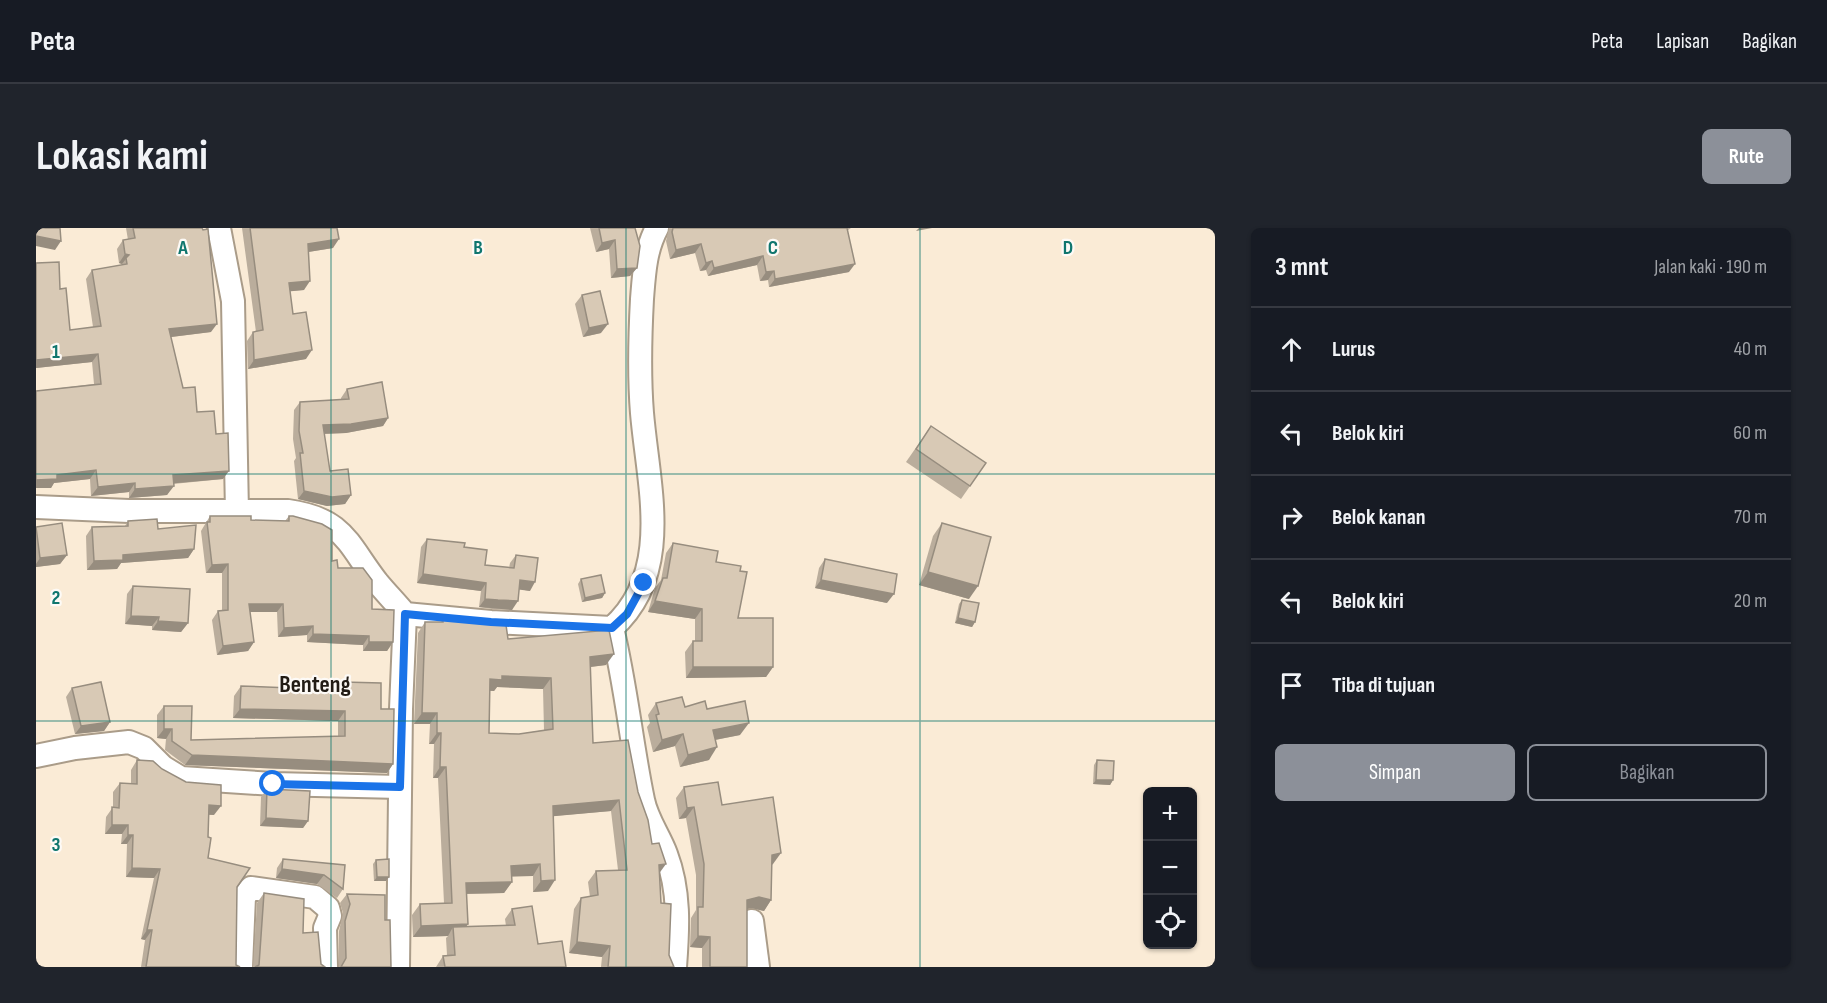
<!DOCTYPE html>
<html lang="id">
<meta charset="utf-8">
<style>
:root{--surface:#171b24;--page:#20242c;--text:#f1f3f6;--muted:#9ea1a6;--line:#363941;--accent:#8c9099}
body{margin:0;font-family:"Sofia Sans Condensed",sans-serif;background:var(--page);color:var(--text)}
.controls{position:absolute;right:18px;bottom:18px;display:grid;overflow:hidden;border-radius:9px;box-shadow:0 2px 4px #0004}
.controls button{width:54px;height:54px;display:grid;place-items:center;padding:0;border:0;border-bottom:2px solid var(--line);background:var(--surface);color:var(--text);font:30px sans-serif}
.stop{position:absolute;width:18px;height:18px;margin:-14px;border:4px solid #1a73e8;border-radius:50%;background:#fff}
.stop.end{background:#1a73e8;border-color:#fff;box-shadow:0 2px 6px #0008}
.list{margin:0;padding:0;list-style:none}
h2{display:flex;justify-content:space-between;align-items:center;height:78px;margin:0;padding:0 24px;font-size:26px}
h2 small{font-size:20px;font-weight:400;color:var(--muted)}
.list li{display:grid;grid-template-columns:39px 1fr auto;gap:18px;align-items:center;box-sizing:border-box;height:84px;padding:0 24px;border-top:2px solid var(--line)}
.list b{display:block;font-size:22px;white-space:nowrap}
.list em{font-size:20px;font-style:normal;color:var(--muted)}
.actions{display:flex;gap:12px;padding:18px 24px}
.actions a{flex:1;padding:14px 0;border:2px solid var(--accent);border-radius:9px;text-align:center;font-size:21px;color:var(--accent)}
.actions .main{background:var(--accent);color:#fff}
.icon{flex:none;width:33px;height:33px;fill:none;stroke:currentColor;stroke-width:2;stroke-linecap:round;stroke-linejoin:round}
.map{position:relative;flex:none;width:1179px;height:739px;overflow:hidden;border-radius:9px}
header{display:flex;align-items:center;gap:36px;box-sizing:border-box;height:84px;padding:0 30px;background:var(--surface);border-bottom:2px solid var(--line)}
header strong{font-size:28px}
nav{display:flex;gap:33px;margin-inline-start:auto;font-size:21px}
.intro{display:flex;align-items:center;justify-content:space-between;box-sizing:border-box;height:144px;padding:0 36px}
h1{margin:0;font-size:42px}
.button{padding:15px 27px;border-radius:9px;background:var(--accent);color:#fff;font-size:21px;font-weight:700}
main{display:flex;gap:36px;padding:0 36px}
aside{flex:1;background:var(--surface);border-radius:9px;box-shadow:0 2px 4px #0004}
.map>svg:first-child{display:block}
</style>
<header>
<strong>Peta</strong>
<nav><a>Peta</a><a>Lapisan</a><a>Bagikan</a></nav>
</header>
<div class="intro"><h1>Lokasi kami</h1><a class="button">Rute</a></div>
<main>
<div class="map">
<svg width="1179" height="739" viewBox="0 0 1179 739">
<rect width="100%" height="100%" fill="#faebd6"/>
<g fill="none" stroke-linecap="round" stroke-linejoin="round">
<g stroke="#aa9c89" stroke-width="26">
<g id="street">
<polyline points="183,0 197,73 201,285"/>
<path d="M0,279L93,283H252C308,291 311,315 341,354C350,365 360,375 369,386L455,394L576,400C638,345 612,257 606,185C603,148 604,108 606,71C608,46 609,22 621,0"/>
<path d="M576,400C590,457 595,514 607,572C611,592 623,607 630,626C644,663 642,700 639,739"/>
<polyline points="0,528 39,520 93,514 108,520 127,539 145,550 237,556 364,559"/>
<polyline points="716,693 722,739"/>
<polyline points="205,739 208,669 215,660 279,669 292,680 294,688 289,700 290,739"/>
<polyline points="362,739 365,481 369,386"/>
</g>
</g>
<use href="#street" stroke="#fff" stroke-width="22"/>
</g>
<g fill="#baad9c" fill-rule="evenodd">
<polygon points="90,0 166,0 175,104 135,109 147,160 161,184 180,206 187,251 137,256 131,267 93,270 93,264 55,268 54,251 18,255 15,260 0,260 0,163 58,156 56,134 0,140 24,61 34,102 57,99 50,51 56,42 85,37 86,36 83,35 81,21 87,12 92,12"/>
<polygon points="206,0 301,0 297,20 272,24 268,62 254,63 257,86 270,131 212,141 211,113 217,104 220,104"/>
<polygon points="554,0 599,0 601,40 594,48 575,50 573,21 560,24"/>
<polygon points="633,0 815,0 812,2 813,44 733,59 732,52 724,53 721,37 672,48 670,42 664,43 659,25 634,31 630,13"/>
<polygon points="546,67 565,105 547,109 539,76"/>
<polygon points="311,161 352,190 347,198 310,205 288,206 294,243 315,267 309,276 291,278 262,271 258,233 260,230 257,211 258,182 264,174 305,172 305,170"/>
<polygon points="895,198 934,258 925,271 870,234"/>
<polygon points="174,288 215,292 249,293 253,288 296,333 336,381 357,414 351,423 327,423 327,417 271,414 271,407 242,409 241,384 214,384 218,414 212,423 181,427 176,392 182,383 186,383 186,345 170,345 165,303"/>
<polygon points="92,293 122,301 158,321 152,330 85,335 81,341 51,342 50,308 56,299 89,298"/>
<polygon points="906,295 933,371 883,357 897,308"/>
<polygon points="0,299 31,327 24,336 0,339"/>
<polygon points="391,311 428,319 449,337 473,340 474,335 480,327 494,363 483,361 476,382 456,381 443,379 445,363 381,355 385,319"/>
<polygon points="637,315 680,334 702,390 737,439 730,449 650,450 649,424 657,413 659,413 659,391 612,384 619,360 625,352 630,325"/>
<polygon points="789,331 851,375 779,360 783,340"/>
<polygon points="545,351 569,365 566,370 546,374 542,356"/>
<polygon points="97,358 152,395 145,404 116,402 116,398 89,396 91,366"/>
<polygon points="926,372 939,394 936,399 919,395 923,376"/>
<path d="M407,391L472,411L570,437L554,439L557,515L602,564L623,645L625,675L633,727L638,739H565L566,729L533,725L538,681L545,670L554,669L552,654L560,643L582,642L575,583L517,588L512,663L497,664V648H476V654L468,665L430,666L432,696L430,699L470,698L469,691L476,681L502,716L530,739H400L407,728L411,727L410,710L412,708L377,709L376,687L384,676L408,675L402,550H397L398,516H393L394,496H378L382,405L389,394H405ZM461,459L507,461L508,502L483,506L453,505L454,463H458Z"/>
<polygon points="307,454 345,481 357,536 351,545 149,537 129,522 130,511 121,510 121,487 128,478 155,512 302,509 302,493 197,490 198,468 205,458 252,460 256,455 304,457"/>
<polygon points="36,460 74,494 68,503 39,506 30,469"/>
<polygon points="620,475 671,481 704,507 679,512 673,532 644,539 639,518 617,524 611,499 614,495 612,487"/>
<polygon points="101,532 178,587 172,587 172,630 201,659 200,737 204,739 105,739 109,712 105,711 118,650 90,649 91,616 85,616 86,606 69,606 70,589 77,579 77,564 84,555 95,556 95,542"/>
<polygon points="1061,532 1077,552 1074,557 1057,556 1058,537"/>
<polygon points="648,559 686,577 737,636 736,637 735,672 728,683 715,680 711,681 711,739 666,739 666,720 654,719 655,690 660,682 660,647 650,590 643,591 640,570"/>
<polygon points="231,561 272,593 267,600 224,598 225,569"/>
<polygon points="247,631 309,637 307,661 301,670 281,656 240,650 241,640"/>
<polygon points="340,632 353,649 350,653 338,653 337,636"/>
<polygon points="228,665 267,705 285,736 289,739 217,739 221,675"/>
<polygon points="311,666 349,692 355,739 303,739 303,703 307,685 304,675"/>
</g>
<g fill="#978d7f">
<polygon points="883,0 896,0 880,3"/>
<polygon points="0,8 25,13 19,22 0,18"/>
<polygon points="303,11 297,20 266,25 272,16"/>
<polygon points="579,12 573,21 560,24 566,15"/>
<polygon points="665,16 659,25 634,31 640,22"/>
<polygon points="89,26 93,27 86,36 83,35"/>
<polygon points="727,28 721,37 672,48 678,40"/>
<polygon points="676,33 670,42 664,43 670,35"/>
<polygon points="819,36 813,44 733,59 739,51"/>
<polygon points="601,40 594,48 575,50 581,41"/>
<polygon points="738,43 732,52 724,53 730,44"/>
<polygon points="274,53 268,62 247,64 253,55"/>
<polygon points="181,96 175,104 127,110 133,101"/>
<polygon points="572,96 565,105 547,109 553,100"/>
<polygon points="276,122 270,131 212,141 218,132"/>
<polygon points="62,126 56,134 0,140 0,132"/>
<polygon points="352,190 347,198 310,205 281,206 287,197"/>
<polygon points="60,242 54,251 18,255 15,260 0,260 0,252 21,247"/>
<polygon points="193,243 187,251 130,256 137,247"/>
<polygon points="99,255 93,264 55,268 62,259"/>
<polygon points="138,258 131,267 93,270 99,261"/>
<polygon points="268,263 315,267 309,276 291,278 262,271"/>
<polygon points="158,321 152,330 85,335 81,341 51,342 58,333 87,327"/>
<polygon points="31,327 24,336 0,339 0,336 4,330"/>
<polygon points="192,336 186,345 170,345 176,337"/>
<polygon points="892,344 942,358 933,371 883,357"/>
<polygon points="387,346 450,355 445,363 381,355"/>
<polygon points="484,352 499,354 494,363 479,361"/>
<polygon points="785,352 858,366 851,375 779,360"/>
<polygon points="569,365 566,370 546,374 549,370"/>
<polygon points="449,371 482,373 476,382 443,379"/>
<polygon points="619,373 666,381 659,391 612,384"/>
<polygon points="213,376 247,376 241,384 207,384"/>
<polygon points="95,388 123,389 116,398 89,396"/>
<polygon points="922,390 939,394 936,399 919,395"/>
<polygon points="122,393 152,395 145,404 116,402"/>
<polygon points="277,398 271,407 242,409 248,400"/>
<polygon points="277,406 333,408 327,417 271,414"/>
<polygon points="218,414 212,423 181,427 187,418"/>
<polygon points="333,414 357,414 351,423 327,423"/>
<polygon points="578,426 570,437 546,440 554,429"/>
<polygon points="657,439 737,439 730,449 650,450"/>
<polygon points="466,448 515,450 507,461 461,459 458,463 446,462 454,451"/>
<polygon points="204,481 309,483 302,493 197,490"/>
<polygon points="386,485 401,485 394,496 378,496"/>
<polygon points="74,494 68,503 39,506 45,498"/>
<polygon points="713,495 704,507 668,514 677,502"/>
<polygon points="128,501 136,501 130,511 121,510"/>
<polygon points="401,505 405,505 398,516 393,516"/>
<polygon points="647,506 639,518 617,524 626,512"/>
<polygon points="681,519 673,532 644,539 652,527"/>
<polygon points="156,527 357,536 351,545 149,537"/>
<polygon points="404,539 410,539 402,550 397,550"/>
<polygon points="1060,552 1077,552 1074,557 1057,556"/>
<polygon points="583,572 575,583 509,589 517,578"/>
<polygon points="173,577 185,578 178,587 166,586"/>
<polygon points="658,579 650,590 643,591 651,580"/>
<polygon points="230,590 272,593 267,600 224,598"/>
<polygon points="76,597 92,597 86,606 69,606"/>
<polygon points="92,607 97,607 91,616 85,616"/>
<polygon points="745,625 737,636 728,638 736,627"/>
<polygon points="504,636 497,648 468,649 475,638"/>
<polygon points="630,636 622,647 623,637"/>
<polygon points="96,640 124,641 118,650 90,649"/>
<polygon points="246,641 288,647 281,656 240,650"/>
<polygon points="341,649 353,649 350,653 338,653"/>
<polygon points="519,652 512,663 497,664 505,653"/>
<polygon points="476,654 468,665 422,666 430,655"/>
<polygon points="723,669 735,672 728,683 715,680 704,683 711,672"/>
<polygon points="432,696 424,707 417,699 412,708 377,709 385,698"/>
<polygon points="111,702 116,702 109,712 105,711"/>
<polygon points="662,708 674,709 666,720 654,719"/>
<polygon points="541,714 574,718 566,729 533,725"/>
</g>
<g fill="#d8c9b5" stroke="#978d7f" stroke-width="1.5" fill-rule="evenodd">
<polygon points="0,0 24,0 25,13 0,8"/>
<polygon points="97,0 166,0 167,2 172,1 181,96 133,101 147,160 159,159 161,184 178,183 180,206 192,205 193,243 137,247 138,258 99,261 99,255 62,259 60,242 21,247 21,251 0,252 0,163 65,156 62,126 0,132 0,35 23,34 24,61 30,60 34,102 65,98 56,42 91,36 90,30 93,27 89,26 87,12 99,10"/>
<polygon points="214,0 301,0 303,11 272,16 274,53 253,55 257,86 270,84 276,122 218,132 217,104 227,102"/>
<polygon points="563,0 599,0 604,18 601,40 581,41 579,12 566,15"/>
<polygon points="637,0 811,0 819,36 739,51 738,43 730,44 727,28 678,40 676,33 670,35 665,16 640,22 636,4"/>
<polygon points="564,63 572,96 553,100 546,67"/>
<polygon points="346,154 352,190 315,196 287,197 294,243 312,241 315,267 296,269 268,263 264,225 267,225 263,203 264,174 313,171 311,161"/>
<polygon points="895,198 950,235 934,258 880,221"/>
<polygon points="174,288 215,288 215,292 253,293 253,288 257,288 286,296 296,302 296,333 301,332 302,340 327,340 336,352 336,381 358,382 357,414 333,414 333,408 277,406 277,398 248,400 247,376 213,376 218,414 187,418 182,383 192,382 192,336 176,337 171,294 174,294"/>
<polygon points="121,291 122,301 160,297 158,321 87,327 87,332 58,333 56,299 92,298 92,293"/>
<polygon points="26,295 31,327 4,330 0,299"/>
<polygon points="906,295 955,309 942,358 892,344"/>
<polygon points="391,311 429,315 428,319 451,322 449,337 478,340 480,327 502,330 499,354 484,352 482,373 462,372 449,371 450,355 387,346"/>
<polygon points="637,315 682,323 680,334 705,338 704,343 711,344 702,390 737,390 737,439 657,439 657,413 666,413 666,381 619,373 627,350 631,350"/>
<polygon points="789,331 861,346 858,366 785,352"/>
<polygon points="565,347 569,365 549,370 545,351"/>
<polygon points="97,358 154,361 152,395 122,393 123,389 95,388"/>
<polygon points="926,372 943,375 939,394 922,390"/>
<path d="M407,391L470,397L472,411L573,402L578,426L554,429L557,515L592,512L602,564L612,592L616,616L623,615L630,636L623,637L625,675L635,676L633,727L638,739H572L574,718L541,714L545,670L562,667L560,643L591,642L583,572L517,578L519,652L505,653L504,636L475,638L476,654L430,655L432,696L385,698L384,676L416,675L410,539H404L405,505H401V485H386L389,394H407ZM466,448L515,450L517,501L483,506L453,505L454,451L466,452Z"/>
<polygon points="65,454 74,494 45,498 36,460"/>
<polygon points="307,454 345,455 345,481 358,481 357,536 156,527 136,513 136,501 128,501 128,478 156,478 155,512 309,508 309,483 204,481 205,458 255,460 256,455 307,457"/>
<polygon points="646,469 649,479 669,473 671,481 709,473 713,495 677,502 681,519 652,527 647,506 626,512 620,487 623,486 620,475"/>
<polygon points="101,532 117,533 126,541 150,554 185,557 185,578 173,577 172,609 175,610 172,630 214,640 201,659 200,737 204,739 110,739 116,702 111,702 124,641 96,640 97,607 92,607 92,597 76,597 76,579 83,580 84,555 101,556"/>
<polygon points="1061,532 1078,533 1077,552 1060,552"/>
<polygon points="682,554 686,577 737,569 745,625 736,627 735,672 723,669 711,672 711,739 674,739 674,709 662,708 662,679 667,679 668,636 658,579 651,580 648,559"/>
<polygon points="231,561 274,563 272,593 230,590"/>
<polygon points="247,631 309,637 307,661 288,647 246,641"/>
<polygon points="353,631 353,649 341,649 340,632"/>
<polygon points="228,665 268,671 267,705 282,704 285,736 289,739 219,739 223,737"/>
<polygon points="311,666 349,667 349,692 354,692 355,739 305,739 310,730 309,693 314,676"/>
<polygon points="496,678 502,716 526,713 530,739 409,739 407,728 419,727 417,699 479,697 476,681"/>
</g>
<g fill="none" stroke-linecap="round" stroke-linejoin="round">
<polyline stroke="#1a73e8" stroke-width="8" points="237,556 364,559 369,386 455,394 576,400 591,386 608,355"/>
</g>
<path fill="none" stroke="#0f766e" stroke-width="1.5" stroke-opacity="0.55" d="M295,0V739M590,0V739M884,0V739M0,246H1179M0,493H1179"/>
<g text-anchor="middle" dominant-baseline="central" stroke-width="4.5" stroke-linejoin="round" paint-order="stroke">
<g font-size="24" font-weight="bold" fill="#221c15" stroke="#fdfaf6">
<text x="279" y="456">Benteng</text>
</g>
</g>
<g font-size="20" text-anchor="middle" font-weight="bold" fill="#0f766e" stroke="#fdfaf6" stroke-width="4.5" stroke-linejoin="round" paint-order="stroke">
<text x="147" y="26">A</text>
<text x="442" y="26">B</text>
<text x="737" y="26">C</text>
<text x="1032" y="26">D</text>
<text x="20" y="130">1</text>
<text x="20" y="376">2</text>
<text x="20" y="623">3</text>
</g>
</svg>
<div class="controls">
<button>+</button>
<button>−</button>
<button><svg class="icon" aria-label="locate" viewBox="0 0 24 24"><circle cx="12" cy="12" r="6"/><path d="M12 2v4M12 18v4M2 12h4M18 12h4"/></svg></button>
</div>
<div class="stop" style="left:237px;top:556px"></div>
<div class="stop end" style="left:608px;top:355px"></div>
</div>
<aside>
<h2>3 mnt<small>Jalan kaki · 190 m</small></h2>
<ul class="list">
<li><svg class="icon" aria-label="ahead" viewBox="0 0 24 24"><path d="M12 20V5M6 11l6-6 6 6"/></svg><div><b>Lurus</b></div><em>40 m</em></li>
<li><svg class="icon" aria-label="left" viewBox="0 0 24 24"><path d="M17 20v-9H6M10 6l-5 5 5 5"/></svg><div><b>Belok kiri</b></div><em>60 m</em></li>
<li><svg class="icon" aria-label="right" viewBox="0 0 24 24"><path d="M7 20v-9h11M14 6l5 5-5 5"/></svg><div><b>Belok kanan</b></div><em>70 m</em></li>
<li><svg class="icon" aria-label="left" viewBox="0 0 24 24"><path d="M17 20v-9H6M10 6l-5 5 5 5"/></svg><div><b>Belok kiri</b></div><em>20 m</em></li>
<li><svg class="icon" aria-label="arrive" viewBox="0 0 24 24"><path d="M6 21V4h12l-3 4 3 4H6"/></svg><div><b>Tiba di tujuan</b></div></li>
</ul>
<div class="actions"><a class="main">Simpan</a><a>Bagikan</a></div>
</aside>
</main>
